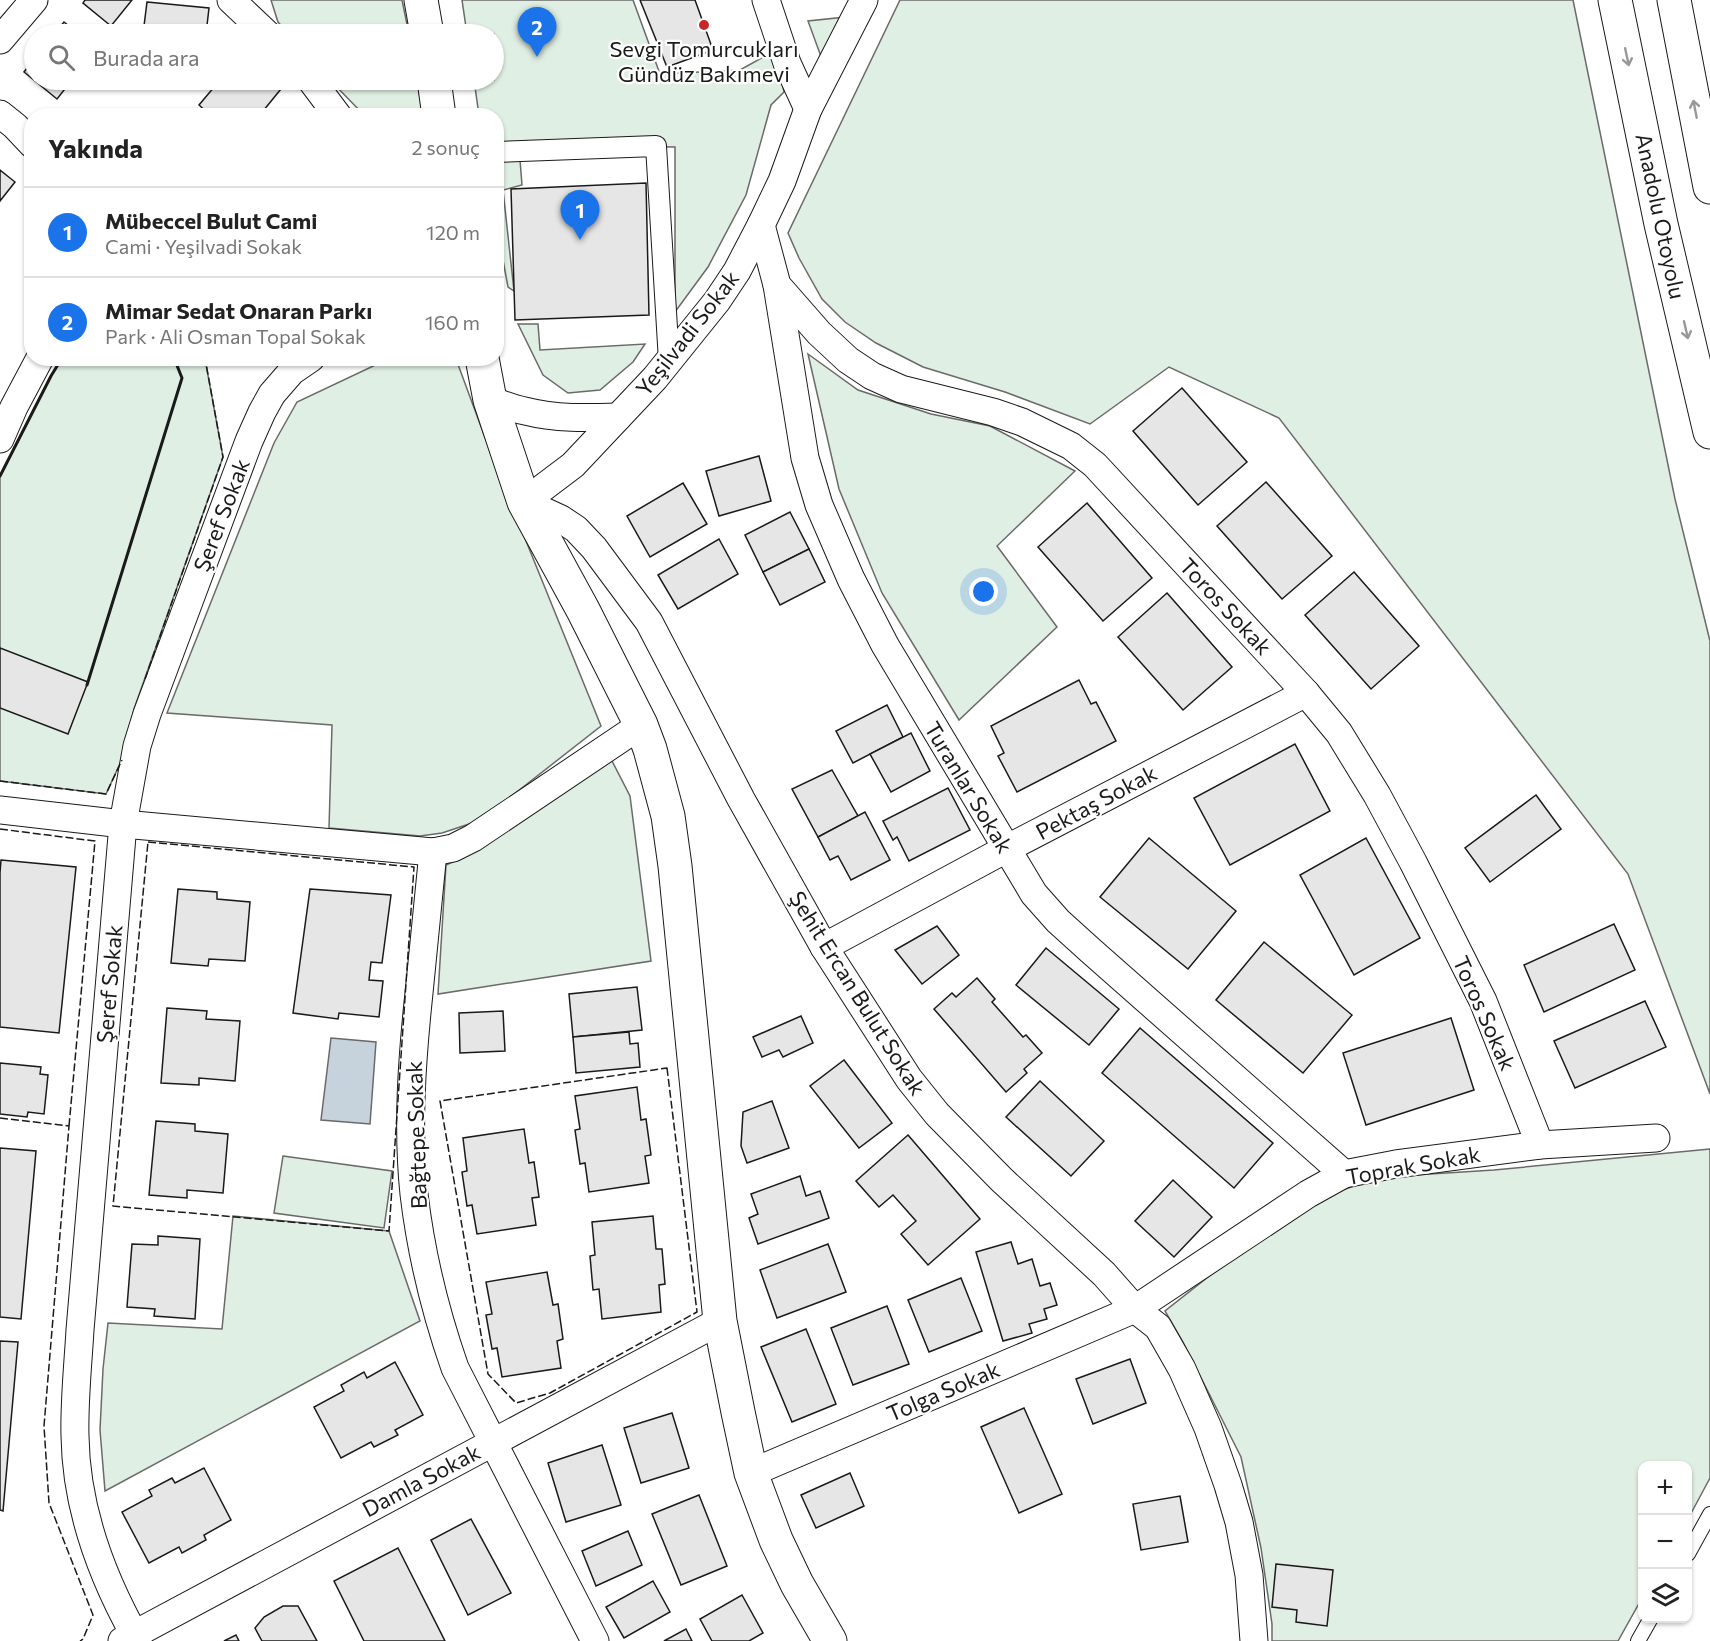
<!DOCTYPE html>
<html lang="tr">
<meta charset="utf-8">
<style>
:root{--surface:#fff;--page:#f2f2f2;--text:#222;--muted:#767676;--line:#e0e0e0;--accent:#1a73e8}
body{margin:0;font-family:Commissioner,sans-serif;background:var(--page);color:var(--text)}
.controls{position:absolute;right:18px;bottom:18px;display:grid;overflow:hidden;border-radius:12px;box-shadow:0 2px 4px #0004}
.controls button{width:54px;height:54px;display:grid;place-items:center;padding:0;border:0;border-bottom:2px solid var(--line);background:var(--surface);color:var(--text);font:30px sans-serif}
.you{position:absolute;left:984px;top:592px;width:21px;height:21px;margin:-15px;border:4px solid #fff;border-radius:50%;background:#1a73e8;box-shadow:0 0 0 9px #1a73e833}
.badge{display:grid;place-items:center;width:39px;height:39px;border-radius:50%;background:var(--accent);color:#fff;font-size:20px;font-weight:700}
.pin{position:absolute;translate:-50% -50px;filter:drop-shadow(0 2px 3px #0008)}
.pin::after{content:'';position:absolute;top:32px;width:21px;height:18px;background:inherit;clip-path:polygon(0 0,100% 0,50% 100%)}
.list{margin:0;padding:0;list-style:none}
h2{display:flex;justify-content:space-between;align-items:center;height:78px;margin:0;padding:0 24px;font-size:26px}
h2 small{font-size:20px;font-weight:400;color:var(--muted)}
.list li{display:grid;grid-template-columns:39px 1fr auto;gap:18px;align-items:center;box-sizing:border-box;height:90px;padding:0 24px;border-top:2px solid var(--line)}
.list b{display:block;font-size:22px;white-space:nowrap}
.list p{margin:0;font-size:20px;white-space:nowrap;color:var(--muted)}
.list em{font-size:20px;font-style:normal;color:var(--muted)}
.icon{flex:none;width:33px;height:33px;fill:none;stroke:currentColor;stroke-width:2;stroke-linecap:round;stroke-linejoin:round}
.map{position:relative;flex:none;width:1710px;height:1641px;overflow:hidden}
.search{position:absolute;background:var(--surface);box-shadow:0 2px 4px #0004;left:24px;top:24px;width:480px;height:66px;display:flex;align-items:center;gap:15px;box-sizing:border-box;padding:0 21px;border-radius:33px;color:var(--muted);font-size:22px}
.panel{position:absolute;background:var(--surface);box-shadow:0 2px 4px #0004;left:24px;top:108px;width:480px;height:258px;border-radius:24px}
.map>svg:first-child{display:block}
</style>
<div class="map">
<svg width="1710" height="1641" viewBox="0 0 1710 1641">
<rect width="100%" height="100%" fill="#fff"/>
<g fill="#e0efe3" stroke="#6a6a6a" stroke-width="1.5">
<polygon points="271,0 402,0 409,34 289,34 278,22"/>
<polygon points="462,0 633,0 660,74 740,70 776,50 784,92 771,105 746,195 708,267 675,312 675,147 497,145 496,116 479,115 474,80 494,80 494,34 467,34"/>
<polygon points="900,0 1573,0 1675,499 1710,641 1710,1094 1628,874 1279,418 1169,367 1090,424 1005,392 923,367 876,343 845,322 822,299 799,258 788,233"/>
<polygon points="856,16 823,62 808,21"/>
<polygon points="330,80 417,80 423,114 422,116 364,115"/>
<polygon points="496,160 520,160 522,185 503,190 514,291 508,287 497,228"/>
<polygon points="518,324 538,324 540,350 645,344 633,362 600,390 568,393 543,375"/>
<polygon points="808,354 858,390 931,414 990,426 1075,471 997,546 1057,627 959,720 882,593 839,489"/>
<polygon points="62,359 205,359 223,457 134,709 124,755 106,794 0,781 0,476 51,376"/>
<polygon points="388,359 456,359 494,462 601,726 504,802 475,822 442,833 420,836 329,828 332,725 167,713 274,443 297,402"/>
<polygon points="611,759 630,796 651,961 438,994 446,865 468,855"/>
<polygon points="1710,1149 1710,1478 1688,1519 1688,1466 1642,1466 1642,1598 1618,1641 1272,1641 1272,1624 1261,1548 1241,1457 1183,1342 1165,1311 1251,1243 1323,1196 1383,1177 1494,1170"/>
<polygon points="283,1156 392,1171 384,1228 274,1213"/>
<polygon points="233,1216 389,1231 420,1321 105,1491 100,1430 103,1369 108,1323 222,1329"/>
</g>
<polygon fill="#c6d2dc" stroke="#6a6a6a" stroke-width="1.5" points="331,1038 376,1042 370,1124 321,1120"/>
<g fill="#e6e6e6" stroke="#1a1a1a" stroke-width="1.5">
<polygon points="85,0 132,0 111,26 83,3"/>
<polygon points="640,0 695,0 713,50 667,67"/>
<polygon points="147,2 209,8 206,34 143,34"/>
<polygon points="64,22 79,34 54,34"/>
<polygon points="34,59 34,80 72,80 57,99 24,72"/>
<polygon points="220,80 280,80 285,84 259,116 211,116 199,105"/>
<polygon points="0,170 15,182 0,201"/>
<polygon points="646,183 649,315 515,320 511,189"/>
<polygon points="1182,388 1247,462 1198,505 1133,431"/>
<polygon points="759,456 771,501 719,516 706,471"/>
<polygon points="1266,482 1332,556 1282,599 1217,526"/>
<polygon points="683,483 707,524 650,557 627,516"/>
<polygon points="1087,503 1152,578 1103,621 1038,547"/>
<polygon points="790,512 809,549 763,572 745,535"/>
<polygon points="719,539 738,574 678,609 658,575"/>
<polygon points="809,549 825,582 780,605 763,572"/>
<polygon points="1354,572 1419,646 1371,689 1305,615"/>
<polygon points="1167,593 1232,667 1183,710 1118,637"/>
<polygon points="0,648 88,682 68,734 0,708"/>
<polygon points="1079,680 1091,704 1096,702 1116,741 1017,792 998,756 1004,753 991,726"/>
<polygon points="887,705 903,737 853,763 836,731"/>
<polygon points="911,733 930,771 891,792 870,754"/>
<polygon points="1295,744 1330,811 1230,865 1194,798"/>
<polygon points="832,770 858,816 818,837 792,789"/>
<polygon points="948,788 970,830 909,861 897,837 893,840 883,821"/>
<polygon points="1536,795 1561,829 1490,882 1465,848"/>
<polygon points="865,812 890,860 851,880 838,856 830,860 818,837"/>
<polygon points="1149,838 1236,911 1188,969 1100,897"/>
<polygon points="1366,838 1420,938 1354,975 1300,875"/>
<polygon points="1,860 76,867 59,1033 0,1027 0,873"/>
<polygon points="178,889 217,892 217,899 250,902 245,961 209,959 208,966 171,963"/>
<polygon points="310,889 391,895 382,963 371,962 369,980 383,981 379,1017 339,1013 338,1019 293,1013"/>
<polygon points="1614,924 1635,970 1544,1012 1524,965"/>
<polygon points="937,926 959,955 922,984 895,950"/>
<polygon points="1264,942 1352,1015 1303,1073 1216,1000"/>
<polygon points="1046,948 1119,1009 1089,1045 1016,985"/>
<polygon points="977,978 995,999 992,1002 1023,1037 1026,1035 1042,1053 1024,1069 1027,1073 1006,1092 934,1009 952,993 956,997"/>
<polygon points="637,987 642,1030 573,1037 569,994"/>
<polygon points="1645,1001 1666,1047 1575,1088 1554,1041"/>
<polygon points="167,1008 207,1011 206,1019 240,1021 235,1081 199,1078 199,1085 161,1083"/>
<polygon points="503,1011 505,1051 460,1053 459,1013"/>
<polygon points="801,1016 813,1043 783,1057 779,1050 762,1057 753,1037"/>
<polygon points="1451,1018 1474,1090 1366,1125 1343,1053"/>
<polygon points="1140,1028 1273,1143 1234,1188 1102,1073"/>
<polygon points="629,1032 630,1044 638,1043 640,1067 576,1073 573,1037"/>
<polygon points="844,1060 892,1123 859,1148 810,1086"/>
<polygon points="0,1063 41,1067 40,1074 48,1075 44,1114 28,1112 27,1117 0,1114"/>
<polygon points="1040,1081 1104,1141 1071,1176 1006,1117"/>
<polygon points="637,1087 641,1120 646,1119 651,1155 645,1156 649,1183 589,1192 585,1163 580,1164 575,1130 580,1129 575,1096"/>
<polygon points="772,1101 789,1148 747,1163 741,1146 743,1112"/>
<polygon points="156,1121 195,1124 195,1131 228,1134 223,1193 187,1190 187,1198 149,1195"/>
<polygon points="524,1129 529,1163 534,1162 539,1197 532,1198 536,1225 477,1234 472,1205 467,1206 462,1172 467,1171 463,1138"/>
<polygon points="908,1135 980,1219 928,1265 901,1234 916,1221 893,1195 879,1207 856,1181"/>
<polygon points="0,1148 36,1151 21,1319 0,1317"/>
<polygon points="800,1176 806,1196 820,1191 829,1218 758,1244 749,1218 758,1214 751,1194"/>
<polygon points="1173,1180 1212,1217 1174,1257 1135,1221"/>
<polygon points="653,1216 656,1249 662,1249 665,1284 659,1285 661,1312 602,1319 599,1289 593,1290 590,1256 595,1255 592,1222"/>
<polygon points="158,1236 200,1239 195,1319 154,1316 155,1309 127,1307 132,1244 158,1245"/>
<polygon points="1011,1242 1018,1264 1032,1259 1040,1286 1050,1283 1057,1305 1044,1309 1047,1319 1029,1324 1032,1333 1003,1341 976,1252"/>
<polygon points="828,1244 846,1292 777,1318 760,1270"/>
<polygon points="547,1272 553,1305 558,1304 563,1339 557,1341 561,1368 502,1377 497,1348 492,1349 486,1315 492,1314 486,1282"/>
<polygon points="961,1278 982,1331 929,1352 908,1300"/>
<polygon points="887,1306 909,1364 853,1385 831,1328"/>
<polygon points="806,1329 836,1404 792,1422 761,1347"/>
<polygon points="0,1341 18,1342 3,1511 0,1510"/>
<polygon points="1130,1359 1146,1403 1093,1424 1076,1379"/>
<polygon points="395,1362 423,1415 395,1430 398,1435 374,1447 371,1442 341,1458 314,1407 344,1391 341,1385 364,1372 367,1378"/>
<polygon points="1024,1408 1062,1494 1019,1513 981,1427"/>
<polygon points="672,1413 689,1468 641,1483 624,1428"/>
<polygon points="602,1445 621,1505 566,1522 548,1463"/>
<polygon points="204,1468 231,1520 204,1535 206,1540 182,1553 179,1547 149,1563 122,1512 152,1496 149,1490 172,1478 175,1483"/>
<polygon points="850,1473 864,1506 816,1528 801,1495"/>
<polygon points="699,1495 727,1566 681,1585 652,1514"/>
<polygon points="1180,1496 1188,1542 1141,1550 1133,1504"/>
<polygon points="471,1519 511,1593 468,1615 431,1540"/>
<polygon points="628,1531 642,1565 596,1586 582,1551"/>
<polygon points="398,1548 445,1641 364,1641 334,1581"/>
<polygon points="1276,1564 1333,1570 1327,1626 1296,1622 1297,1610 1272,1607"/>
<polygon points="653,1581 670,1612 624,1638 606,1607"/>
<polygon points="742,1595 763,1633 749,1641 712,1641 700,1619"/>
<polygon points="283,1606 298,1606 317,1641 262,1641 255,1628 264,1617"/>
<polygon points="686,1629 692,1641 664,1641"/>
<polygon points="236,1635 239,1641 224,1641"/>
</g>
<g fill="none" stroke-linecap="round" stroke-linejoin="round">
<g stroke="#1a1a1a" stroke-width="16">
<g id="service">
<polyline points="1688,1554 1710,1514"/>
<polyline points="1638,1641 1651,1618"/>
</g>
</g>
<g stroke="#1a1a1a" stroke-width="22">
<polyline id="pedestrian" points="496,152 656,146 669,361"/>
</g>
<g stroke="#1a1a1a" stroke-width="29">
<g id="minor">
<polyline points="231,0 267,34"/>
<polyline points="766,0 787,63 808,109"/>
<polyline points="0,40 34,0"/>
<polyline points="311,80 338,116"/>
<polyline points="0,114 15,126 32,144"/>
<polyline points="761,225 777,285 819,333 848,360 872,376 901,389 993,412 1022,422 1071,446 1095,465 1306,693 1339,733 1377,795 1413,862 1483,1001 1540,1145"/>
<polyline points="777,285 805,458 819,505 851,579 885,645 1034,894 1058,921 1090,950 1344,1174"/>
<path d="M490,400C502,404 513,409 525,411C556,419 587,418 618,417"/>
<polyline points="0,439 14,407 40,358"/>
<polyline points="524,502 561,519 576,529 594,548 649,622 741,799 824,947 909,1079 937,1114 1002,1180 1104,1274 1135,1309 1158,1327 1182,1369 1208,1428 1228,1485 1239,1522 1249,1575 1254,1641"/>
<polyline points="524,502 573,465 655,378 717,301 737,271 761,225 782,181 808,109 864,0"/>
<polyline points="0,810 123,824 433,852 453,848 473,838 641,725"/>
<path d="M433,852C428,899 424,946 419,993C412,1059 407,1127 414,1194C421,1253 435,1311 455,1368L595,1641"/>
<polyline points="824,947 1006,849 1306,693"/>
<polyline points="751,1473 1135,1309 1308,1194 1344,1174 1396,1164 1540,1145 1656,1138"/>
<polyline points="122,1641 720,1321"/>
<path d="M138,1641C102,1578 76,1509 75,1436C74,1401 78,1365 80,1330L123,824L137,746L147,714L249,441L262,412L272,394L292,371L311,358"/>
</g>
</g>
<g stroke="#1a1a1a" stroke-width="35">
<g id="secondary">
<polyline points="421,0 427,34"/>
<polyline points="434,80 439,116"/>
<polyline points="482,358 490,400 524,502 583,610 641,725 650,749 668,816 675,866 720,1321 738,1412 751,1473 776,1540 797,1584 830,1641"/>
</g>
</g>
<g stroke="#1a1a1a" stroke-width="35">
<g id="motorway">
<polyline points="1615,0 1661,224 1710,432"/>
<polyline points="1674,0 1710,187"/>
</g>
</g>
<use href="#service" stroke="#fff" stroke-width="14"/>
<use href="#pedestrian" stroke="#fff" stroke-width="20"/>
<use href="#minor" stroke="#fff" stroke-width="27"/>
<use href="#secondary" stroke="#fff" stroke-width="33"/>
<use href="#motorway" stroke="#fff" stroke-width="33"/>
<g stroke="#1a1a1a" stroke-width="1.5" stroke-dasharray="8 3" stroke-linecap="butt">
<polyline points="145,679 223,457 205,358"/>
<polyline points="0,781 106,794 122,760"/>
<polyline points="0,829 95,841 69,1126"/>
<polygon points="148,842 414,867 389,1231 113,1206"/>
<polygon points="667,1068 697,1312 550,1393 516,1403 488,1374 440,1101"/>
<polyline points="0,1118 69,1126 44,1426 49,1503 93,1615 83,1639 80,1641"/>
</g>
<g stroke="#1a1a1a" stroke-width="3">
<polyline points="0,476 51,376 62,358"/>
<polyline points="87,685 182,378 174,358"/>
</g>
</g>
<defs><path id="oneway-shaft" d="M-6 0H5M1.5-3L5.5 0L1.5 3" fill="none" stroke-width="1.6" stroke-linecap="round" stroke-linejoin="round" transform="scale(1.5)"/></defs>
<g stroke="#989898">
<use href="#oneway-shaft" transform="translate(1627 57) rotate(78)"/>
<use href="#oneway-shaft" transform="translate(1695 109) rotate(-101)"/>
<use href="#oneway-shaft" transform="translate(1686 330) rotate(77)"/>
</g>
<circle fill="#c62828" stroke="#fff" stroke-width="2" cx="704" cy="25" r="6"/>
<g text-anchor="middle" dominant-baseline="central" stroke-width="4.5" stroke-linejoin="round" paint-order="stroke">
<g font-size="22" fill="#1a1a1a" stroke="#fff">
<text x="704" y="48">Sevgi Tomurcukları<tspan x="704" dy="25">Gündüz Bakımevi</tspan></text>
</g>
<g font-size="22" fill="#1a1a1a" stroke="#fff">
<text transform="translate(1661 216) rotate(78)">Anadolu Otoyolu</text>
<text transform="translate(687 333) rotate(-52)">Yeşilvadi Sokak</text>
<text transform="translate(221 515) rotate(-69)">Şeref Sokak</text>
<text transform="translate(1226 606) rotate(47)">Toros Sokak</text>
<text transform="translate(969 787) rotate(59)">Turanlar Sokak</text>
<text transform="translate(1096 802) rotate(-28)">Pektaş Sokak</text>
<text transform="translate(109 984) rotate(-85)">Şeref Sokak</text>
<text transform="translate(858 993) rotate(58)">Şehit Ercan Bulut Sokak</text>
<text transform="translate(1485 1013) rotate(66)">Toros Sokak</text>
<text transform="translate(416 1135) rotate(-92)">Bağtepe Sokak</text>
<text transform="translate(1413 1165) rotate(-10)">Toprak Sokak</text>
<text transform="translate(943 1391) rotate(-23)">Tolga Sokak</text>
<text transform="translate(421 1480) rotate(-28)">Damla Sokak</text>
</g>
</g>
</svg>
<div class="controls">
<button>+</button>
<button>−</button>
<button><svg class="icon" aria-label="layers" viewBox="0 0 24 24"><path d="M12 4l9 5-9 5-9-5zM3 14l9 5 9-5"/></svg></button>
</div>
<div class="you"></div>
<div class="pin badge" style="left:580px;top:240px">1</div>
<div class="pin badge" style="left:537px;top:57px">2</div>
<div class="search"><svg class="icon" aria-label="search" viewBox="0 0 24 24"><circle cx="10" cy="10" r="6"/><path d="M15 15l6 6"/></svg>Burada ara</div>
<section class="panel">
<h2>Yakında<small>2 sonuç</small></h2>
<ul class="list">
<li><span class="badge">1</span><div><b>Mübeccel Bulut Cami</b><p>Cami · Yeşilvadi Sokak</p></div><em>120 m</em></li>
<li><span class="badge">2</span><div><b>Mimar Sedat Onaran Parkı</b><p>Park · Ali Osman Topal Sokak</p></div><em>160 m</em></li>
</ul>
</section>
</div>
